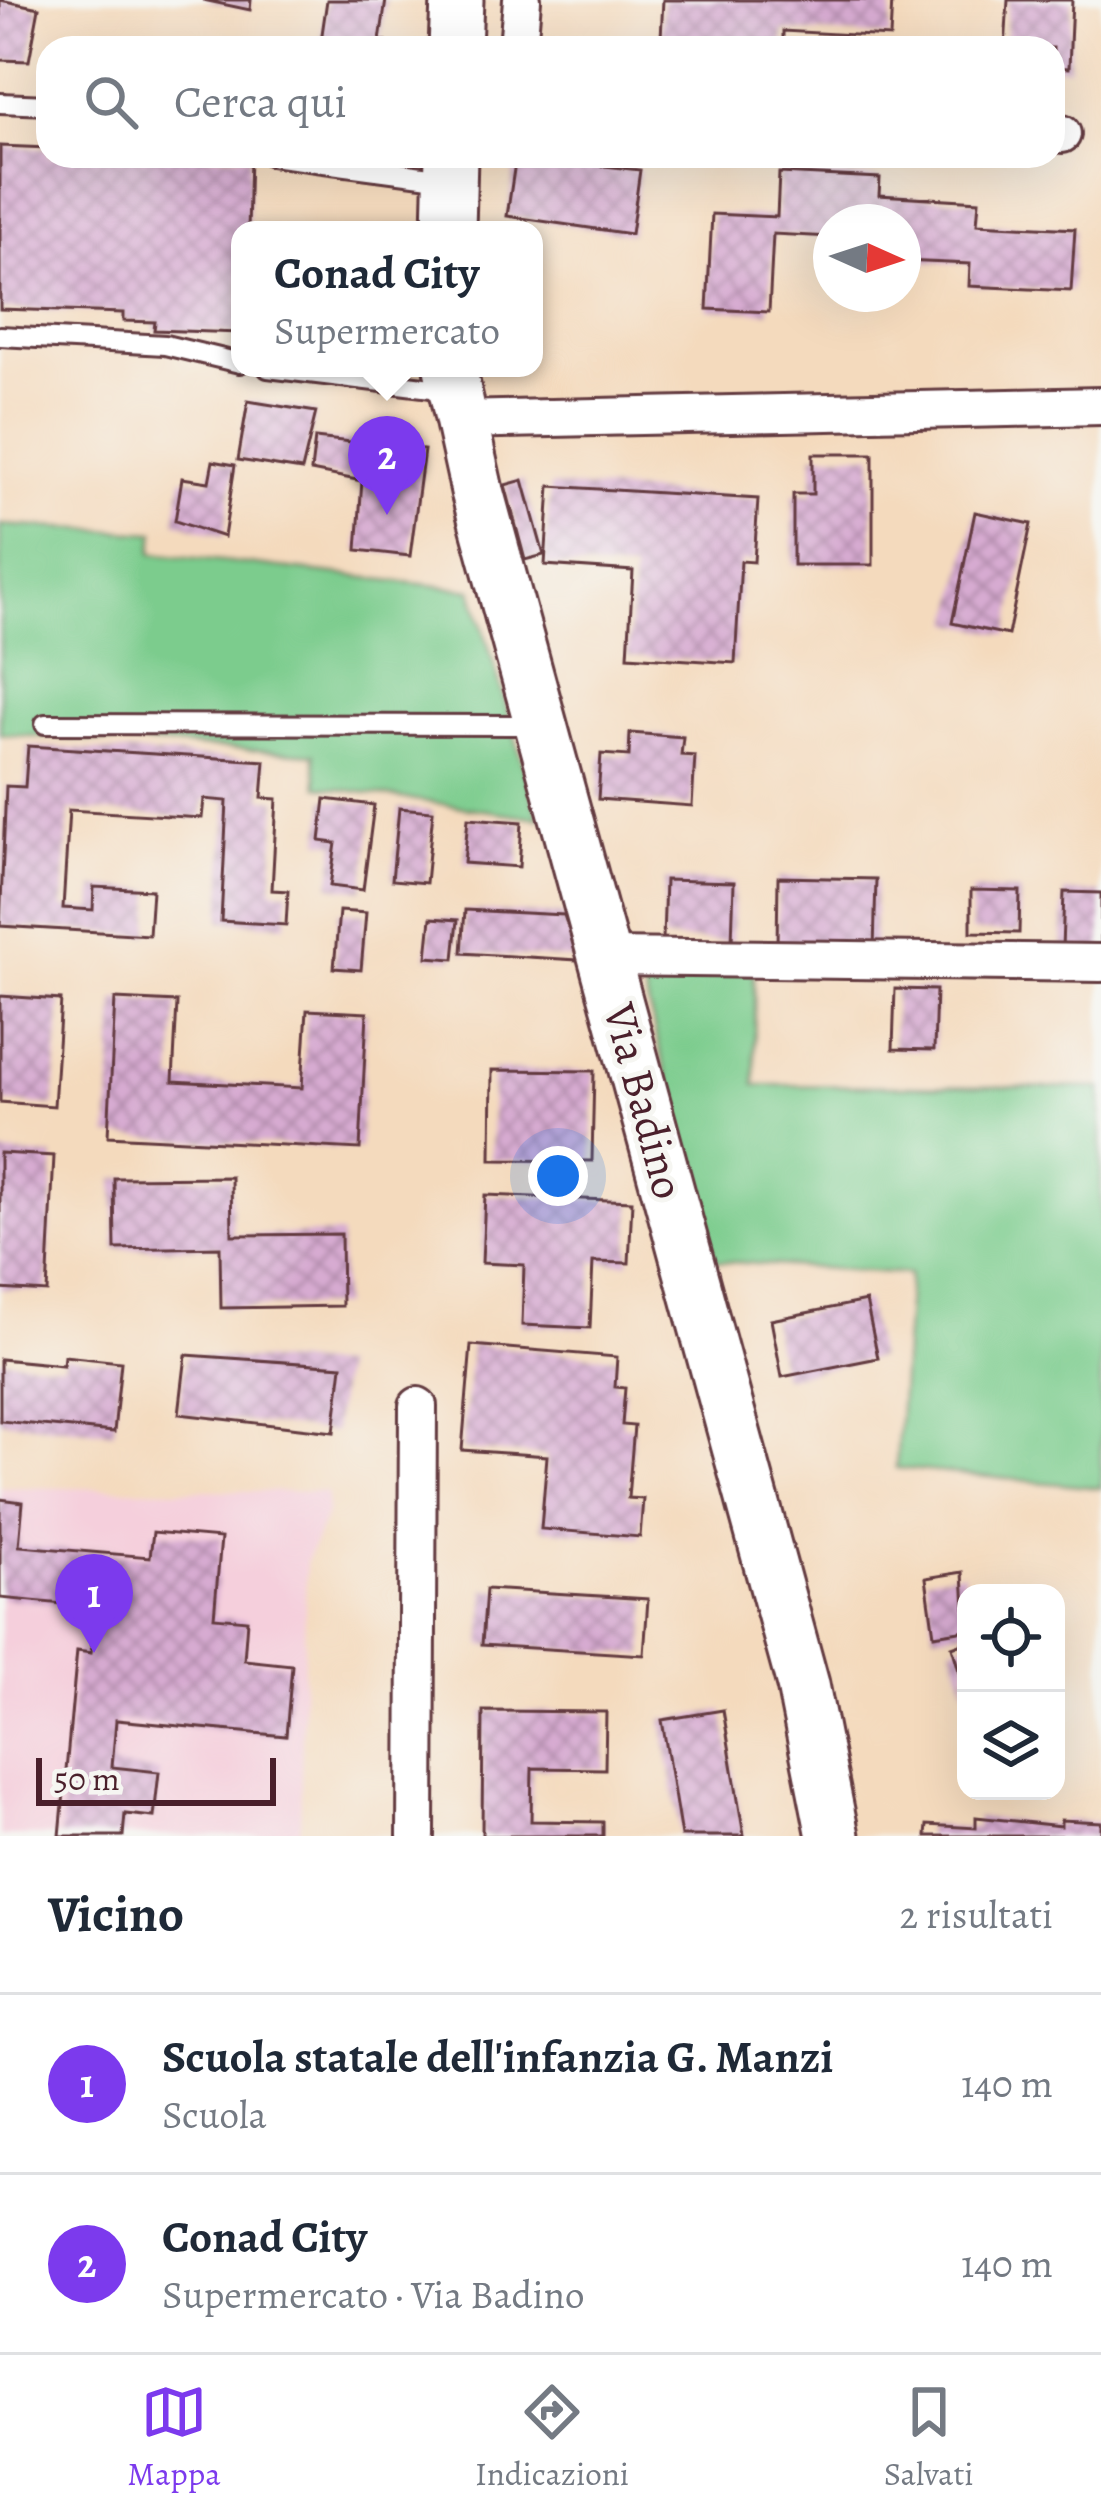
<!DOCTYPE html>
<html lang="it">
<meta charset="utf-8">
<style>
:root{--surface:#fff;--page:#f6f6f7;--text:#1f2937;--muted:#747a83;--line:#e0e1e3;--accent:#7c3aed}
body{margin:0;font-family:Alegreya,serif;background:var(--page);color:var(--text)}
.controls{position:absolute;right:36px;bottom:36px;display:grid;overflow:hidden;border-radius:24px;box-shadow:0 12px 48px #0002}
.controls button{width:108px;height:108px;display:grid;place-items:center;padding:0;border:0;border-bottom:3px solid var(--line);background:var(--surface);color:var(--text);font:60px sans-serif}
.compass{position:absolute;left:813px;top:204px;width:108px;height:108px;border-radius:50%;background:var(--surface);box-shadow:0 12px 48px #0002;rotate:93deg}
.scale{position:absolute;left:36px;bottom:30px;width:240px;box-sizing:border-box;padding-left:12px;border:6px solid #4a1f2b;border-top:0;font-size:33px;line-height:42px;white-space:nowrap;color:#4a1f2b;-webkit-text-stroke:9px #f6f6f2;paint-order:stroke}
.you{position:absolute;left:558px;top:1176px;width:42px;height:42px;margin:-30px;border:9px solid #fff;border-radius:50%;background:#1a73e8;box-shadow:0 0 0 18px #1a73e833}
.badge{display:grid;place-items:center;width:78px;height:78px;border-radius:50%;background:var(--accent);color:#fff;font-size:39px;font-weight:700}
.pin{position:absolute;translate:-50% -99px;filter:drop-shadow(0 3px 6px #0008)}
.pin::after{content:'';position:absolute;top:63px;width:42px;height:36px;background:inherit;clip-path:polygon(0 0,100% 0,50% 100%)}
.popup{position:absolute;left:231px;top:221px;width:312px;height:156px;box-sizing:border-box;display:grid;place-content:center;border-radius:24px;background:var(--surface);filter:drop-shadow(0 3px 9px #0005);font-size:39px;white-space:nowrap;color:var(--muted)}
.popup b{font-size:45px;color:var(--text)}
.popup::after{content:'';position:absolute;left:50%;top:100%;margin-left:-24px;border:24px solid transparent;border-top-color:var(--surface)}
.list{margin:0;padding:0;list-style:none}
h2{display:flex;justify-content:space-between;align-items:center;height:156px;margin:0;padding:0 48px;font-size:51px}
h2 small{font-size:39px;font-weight:400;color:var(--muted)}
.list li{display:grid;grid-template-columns:78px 1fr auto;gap:36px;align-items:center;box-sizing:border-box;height:180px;padding:0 48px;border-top:3px solid var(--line)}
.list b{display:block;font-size:45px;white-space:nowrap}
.list p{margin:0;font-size:39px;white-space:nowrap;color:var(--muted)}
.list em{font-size:39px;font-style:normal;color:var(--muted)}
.icon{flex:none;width:66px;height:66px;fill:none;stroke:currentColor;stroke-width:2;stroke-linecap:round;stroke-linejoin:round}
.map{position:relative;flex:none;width:1101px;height:1836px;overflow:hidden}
.search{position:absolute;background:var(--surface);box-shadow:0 12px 48px #0002;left:36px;right:36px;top:36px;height:132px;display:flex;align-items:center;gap:30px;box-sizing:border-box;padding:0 42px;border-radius:36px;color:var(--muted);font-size:45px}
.sheet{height:516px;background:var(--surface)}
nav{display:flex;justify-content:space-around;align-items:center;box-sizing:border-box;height:168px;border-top:3px solid var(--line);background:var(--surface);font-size:33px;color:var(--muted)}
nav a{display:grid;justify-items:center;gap:6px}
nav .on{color:var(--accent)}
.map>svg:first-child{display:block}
</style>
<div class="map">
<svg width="1101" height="1836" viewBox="0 0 1101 1836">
<defs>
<pattern id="building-cross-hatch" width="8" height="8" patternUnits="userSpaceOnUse" patternTransform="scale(3)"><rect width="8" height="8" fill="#d7abd1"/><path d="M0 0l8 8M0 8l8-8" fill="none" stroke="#b08baa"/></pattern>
</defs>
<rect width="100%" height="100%" fill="#f6f6f2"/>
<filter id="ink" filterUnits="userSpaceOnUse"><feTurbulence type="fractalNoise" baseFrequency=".00833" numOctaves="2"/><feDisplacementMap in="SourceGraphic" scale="24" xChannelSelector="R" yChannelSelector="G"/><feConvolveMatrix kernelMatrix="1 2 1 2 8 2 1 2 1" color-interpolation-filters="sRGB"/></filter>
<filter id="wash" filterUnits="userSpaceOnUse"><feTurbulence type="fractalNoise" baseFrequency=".004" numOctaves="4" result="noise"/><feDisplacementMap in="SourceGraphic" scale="48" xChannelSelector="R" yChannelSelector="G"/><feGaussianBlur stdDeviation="2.7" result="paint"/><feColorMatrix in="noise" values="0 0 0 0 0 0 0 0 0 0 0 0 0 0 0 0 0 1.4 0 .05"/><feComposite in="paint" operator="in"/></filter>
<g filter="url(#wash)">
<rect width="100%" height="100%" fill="#f4dabd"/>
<polygon fill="#f5cfdc" points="0,1487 327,1492 327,1514 306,1562 300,1836 0,1836"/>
<g fill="#7bcc8d" stroke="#62765c" stroke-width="3">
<polygon points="0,525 155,533 152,553 472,590 539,818 318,786 314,754 0,734"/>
<polygon points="754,971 755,1085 1101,1088 1101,1488 896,1468 909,1274 715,1261 640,973"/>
</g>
<g id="blocks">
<g fill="url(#building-cross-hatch)">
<polygon points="0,0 39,8 29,61 0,60"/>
<polygon points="203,0 251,0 250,10"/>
<polygon points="327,0 386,0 380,41 386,41 385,48 320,48"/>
<polygon points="663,0 892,0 890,37 783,31 783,46 661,38"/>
<polygon points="1008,0 1072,0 1069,68 1053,67 1053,48 1005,48"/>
<polygon points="0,146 48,148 48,156 250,156 248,230 240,230 240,333 154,330 155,322 123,321 123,313 0,309"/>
<polygon points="516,156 640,170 631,234 507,216"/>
<polygon points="779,173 880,178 879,195 979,201 977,224 1075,229 1071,291 969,286 970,264 903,261 903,222 831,222 831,237 773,234 769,312 707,309 712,214 777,217"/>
<polygon points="248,401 316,412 302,470 238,460"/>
<polygon points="315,438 424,450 410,556 357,550 362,481 311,471"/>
<polygon points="813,454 873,454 873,565 793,565 793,494 813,494"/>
<polygon points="213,461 235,465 224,537 175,521 182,478 209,482"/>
<polygon points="523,480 544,555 525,560 505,485"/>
<polygon points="550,486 758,499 754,562 741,561 735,663 628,656 633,571 545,565"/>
<polygon points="975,512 1031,524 1008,635 952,623"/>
<polygon points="630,733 683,737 681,755 695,756 692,806 598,799 601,754 629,756"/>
<polygon points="28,746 265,761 262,798 277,799 272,890 288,891 286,925 221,921 227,801 204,799 202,818 69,810 63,908 93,910 94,887 152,890 149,935 0,926 6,786 25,787"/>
<polygon points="325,799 374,805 363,890 330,886 336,843 320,841"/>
<polygon points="399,808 433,811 426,883 392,880"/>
<polygon points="468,818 522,822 519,867 464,863"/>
<polygon points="778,877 876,879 874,950 777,947"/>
<polygon points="665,880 734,882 732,942 663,939"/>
<polygon points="971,890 1020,891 1019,933 971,932"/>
<polygon points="1064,892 1101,893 1101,950 1062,949"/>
<polygon points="465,910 564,915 579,960 462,953"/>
<polygon points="339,911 366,913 361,970 334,968"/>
<polygon points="431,918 458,920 454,959 427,957"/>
<polygon points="895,989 936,990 934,1050 893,1049"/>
<polygon points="0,996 61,1000 54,1106 0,1102"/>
<polygon points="115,999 177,1002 173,1081 302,1088 307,1010 367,1013 360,1149 108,1136"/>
<polygon points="492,1070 594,1071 592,1161 491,1160"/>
<polygon points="0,1153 54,1156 47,1292 0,1289"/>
<polygon points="231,1177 232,1235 341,1234 342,1306 221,1308 220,1247 115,1249 114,1178"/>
<polygon points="485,1195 632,1201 629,1263 593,1262 590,1328 522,1325 524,1265 482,1263"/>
<polygon points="866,1301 878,1358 782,1377 771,1320"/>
<polygon points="471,1345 617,1357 615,1387 625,1388 622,1425 634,1426 628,1498 643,1499 640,1537 541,1529 547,1456 462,1450"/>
<polygon points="186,1355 342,1366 334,1432 179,1414"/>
<polygon points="64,1356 121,1362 114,1432 0,1421 0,1359 63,1365"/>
<polygon points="0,1499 23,1502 19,1546 150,1557 153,1532 221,1538 214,1617 247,1620 244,1660 292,1665 286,1736 116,1720 112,1767 159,1772 154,1817 125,1814 123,1836 60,1836 77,1651 91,1653 95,1607 0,1598"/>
<polygon points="963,1572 966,1630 934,1635 926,1578"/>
<polygon points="486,1589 648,1599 644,1655 482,1645"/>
<polygon points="966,1642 966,1691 965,1691 952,1647"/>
<polygon points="723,1710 744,1836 681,1836 662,1720"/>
<polygon points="483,1711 606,1712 605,1769 532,1768 531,1821 603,1822 603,1836 482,1836"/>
<polygon points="976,1817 1061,1826 1061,1820 1101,1822 1101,1836 926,1836 927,1825 976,1828"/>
</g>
</g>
</g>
<g filter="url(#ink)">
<use href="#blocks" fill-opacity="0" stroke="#643b41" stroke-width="3"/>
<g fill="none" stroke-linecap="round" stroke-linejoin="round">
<g stroke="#643b41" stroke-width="24">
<g id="lane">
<polyline points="0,103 48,105"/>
<polyline points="271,156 445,179"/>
<polyline points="0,336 165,345 240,363"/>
<polyline points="268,368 448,390"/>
<polyline points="45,724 536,725"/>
</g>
</g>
<g stroke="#643b41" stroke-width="42">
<g id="street">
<polyline points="518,48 522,0"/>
<polyline points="1053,133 1062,134"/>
<polyline points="458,420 1101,406"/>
<polyline points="605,957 1101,963"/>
<polyline points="416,1836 418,1406"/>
</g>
</g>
<g stroke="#643b41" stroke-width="57">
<g id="secondary">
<polyline points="455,48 457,0"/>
<polyline points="449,230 451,156"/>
<polyline points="450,368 477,491 803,1685 833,1836"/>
</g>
</g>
<use href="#lane" stroke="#fff" stroke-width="18"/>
<use href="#street" stroke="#fff" stroke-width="36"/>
<use href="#secondary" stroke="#fff" stroke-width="51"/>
</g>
</g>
<g text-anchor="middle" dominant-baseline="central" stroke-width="10" stroke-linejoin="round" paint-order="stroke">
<g font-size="45" fill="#4a1f2b" stroke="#f6f6f2">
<text transform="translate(644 1101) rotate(75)">Via Badino</text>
</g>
</g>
</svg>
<div class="controls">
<button><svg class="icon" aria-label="locate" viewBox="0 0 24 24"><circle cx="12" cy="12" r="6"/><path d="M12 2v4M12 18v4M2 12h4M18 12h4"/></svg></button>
<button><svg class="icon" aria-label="layers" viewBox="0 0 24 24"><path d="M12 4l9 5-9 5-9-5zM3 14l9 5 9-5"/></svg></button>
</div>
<svg class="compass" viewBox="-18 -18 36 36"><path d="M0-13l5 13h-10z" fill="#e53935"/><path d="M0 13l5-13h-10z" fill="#747a83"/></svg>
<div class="scale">50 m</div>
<div class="you"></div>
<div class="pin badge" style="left:94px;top:1653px">1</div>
<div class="pin badge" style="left:387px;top:515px">2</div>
<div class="popup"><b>Conad City</b>Supermercato</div>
<div class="search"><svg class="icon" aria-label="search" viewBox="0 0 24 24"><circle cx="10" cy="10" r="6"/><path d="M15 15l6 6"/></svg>Cerca qui</div>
</div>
<section class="sheet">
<h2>Vicino<small>2 risultati</small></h2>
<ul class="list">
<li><span class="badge">1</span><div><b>Scuola statale dell'infanzia G. Manzi</b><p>Scuola</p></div><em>140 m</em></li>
<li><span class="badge">2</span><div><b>Conad City</b><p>Supermercato · Via Badino</p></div><em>140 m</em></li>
</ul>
</section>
<nav>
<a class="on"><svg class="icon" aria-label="map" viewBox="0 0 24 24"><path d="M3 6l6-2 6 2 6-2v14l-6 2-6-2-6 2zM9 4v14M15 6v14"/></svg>Mappa</a>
<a><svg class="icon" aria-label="directions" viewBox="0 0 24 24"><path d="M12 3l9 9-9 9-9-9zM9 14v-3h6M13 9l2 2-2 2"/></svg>Indicazioni</a>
<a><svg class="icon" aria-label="saved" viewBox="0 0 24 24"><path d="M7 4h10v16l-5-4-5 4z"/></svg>Salvati</a>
</nav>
